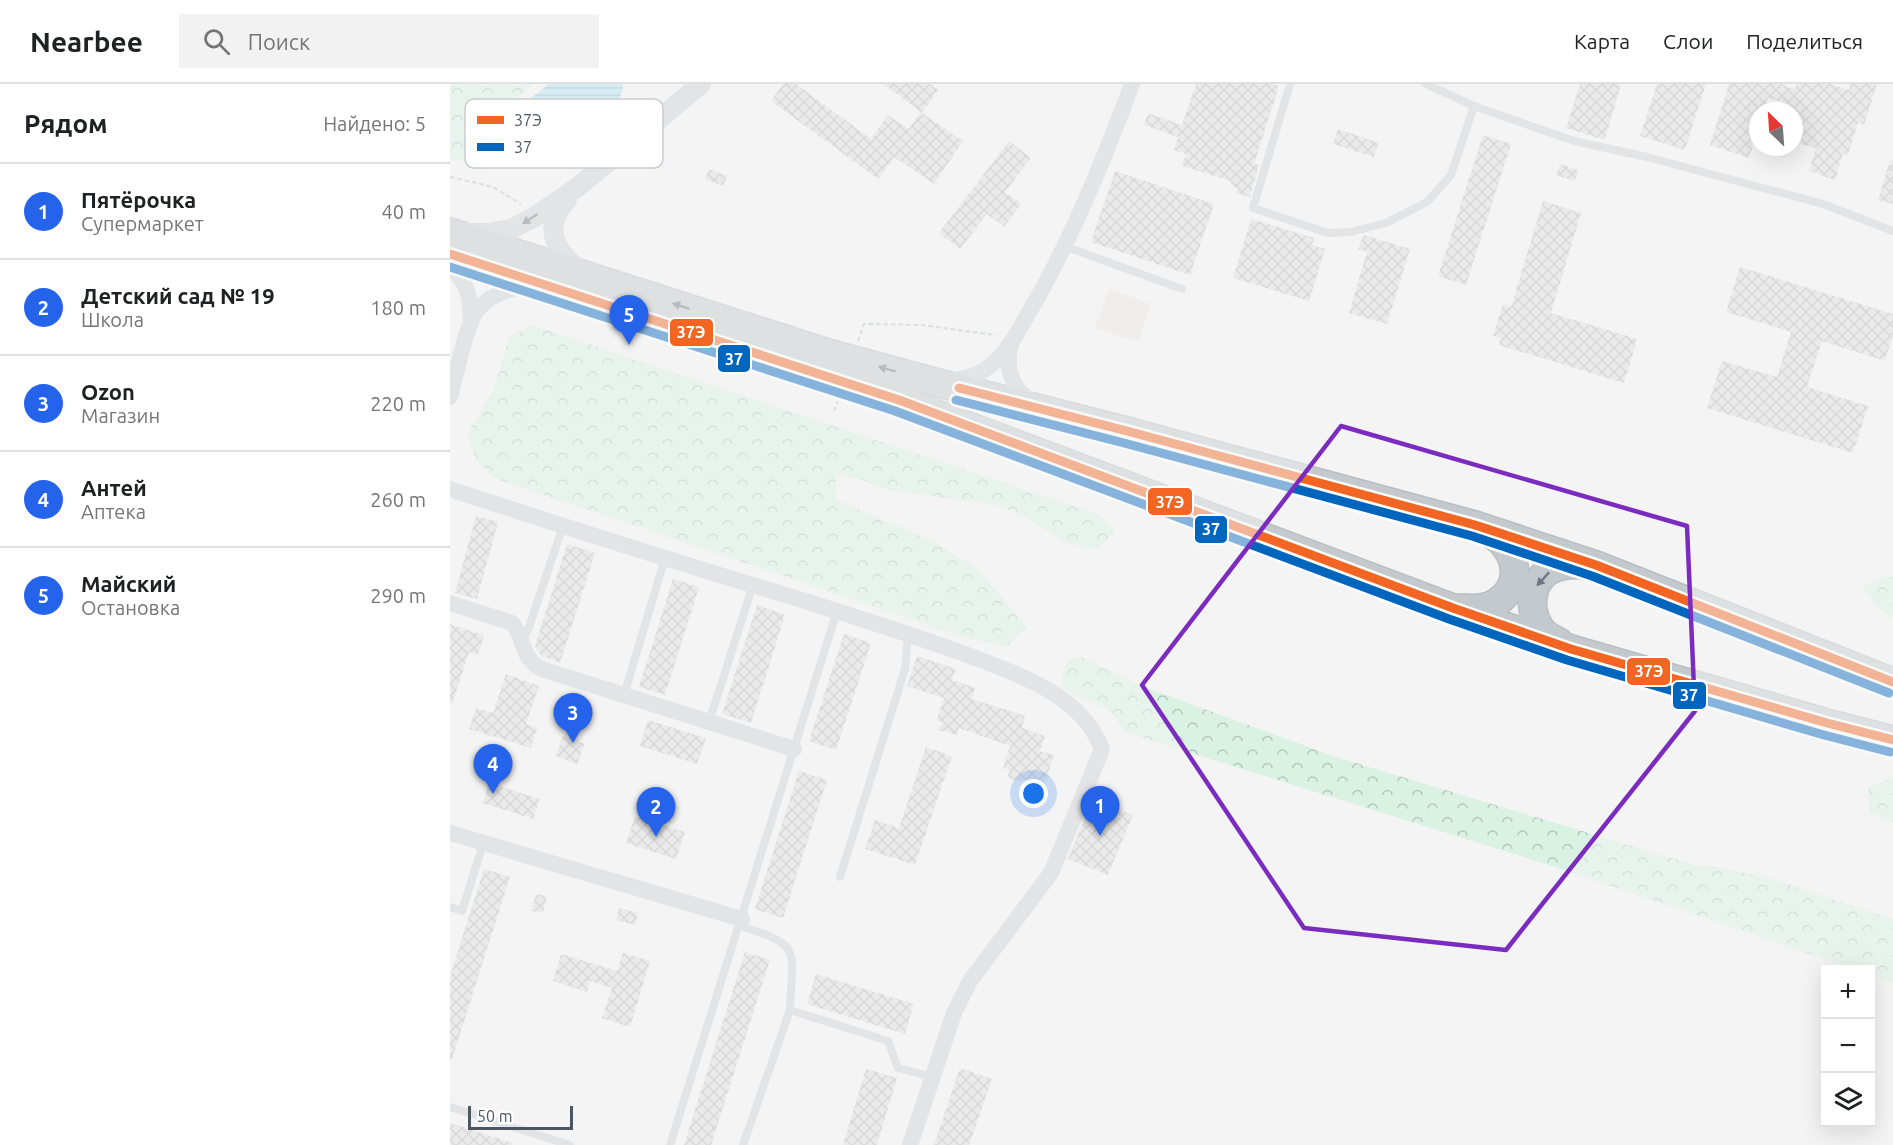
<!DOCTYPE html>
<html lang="ru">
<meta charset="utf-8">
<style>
:root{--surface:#fff;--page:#f2f2f2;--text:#202124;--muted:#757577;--line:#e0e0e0;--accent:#2563eb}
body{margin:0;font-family:Ubuntu,sans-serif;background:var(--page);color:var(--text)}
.controls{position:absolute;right:18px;bottom:18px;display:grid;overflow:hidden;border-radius:0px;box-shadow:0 6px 24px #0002}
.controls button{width:54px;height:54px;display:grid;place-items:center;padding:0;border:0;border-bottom:2px solid var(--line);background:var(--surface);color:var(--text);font:30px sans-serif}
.compass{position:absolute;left:1299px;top:18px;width:54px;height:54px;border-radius:50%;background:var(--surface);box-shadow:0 6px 24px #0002;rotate:335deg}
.scale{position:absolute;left:18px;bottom:15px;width:105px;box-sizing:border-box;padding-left:6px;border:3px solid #4a5661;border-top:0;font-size:16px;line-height:21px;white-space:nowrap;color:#4a5661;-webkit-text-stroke:4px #fff;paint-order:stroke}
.you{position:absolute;left:584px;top:710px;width:21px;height:21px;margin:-15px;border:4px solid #fff;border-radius:50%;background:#1a73e8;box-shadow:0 0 0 9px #1a73e833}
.badge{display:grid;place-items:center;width:39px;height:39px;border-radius:50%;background:var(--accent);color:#fff;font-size:20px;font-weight:700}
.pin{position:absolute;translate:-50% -50px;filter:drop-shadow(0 2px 3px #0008)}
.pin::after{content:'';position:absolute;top:32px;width:21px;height:18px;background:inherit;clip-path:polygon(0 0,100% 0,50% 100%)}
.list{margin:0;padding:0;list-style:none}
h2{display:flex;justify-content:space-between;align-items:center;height:78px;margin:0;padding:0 24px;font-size:26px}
h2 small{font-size:20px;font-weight:400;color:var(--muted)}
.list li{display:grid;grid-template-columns:39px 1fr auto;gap:18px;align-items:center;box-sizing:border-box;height:96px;padding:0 24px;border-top:2px solid var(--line)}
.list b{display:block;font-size:22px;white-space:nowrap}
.list p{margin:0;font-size:20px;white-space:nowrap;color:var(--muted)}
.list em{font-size:20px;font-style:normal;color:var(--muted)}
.icon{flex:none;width:33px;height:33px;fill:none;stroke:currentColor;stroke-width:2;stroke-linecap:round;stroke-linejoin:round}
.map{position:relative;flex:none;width:1443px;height:1061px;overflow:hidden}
header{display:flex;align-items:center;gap:36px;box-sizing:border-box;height:84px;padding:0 30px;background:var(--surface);border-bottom:2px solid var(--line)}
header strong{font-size:28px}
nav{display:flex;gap:33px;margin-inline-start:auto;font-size:21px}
.search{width:420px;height:54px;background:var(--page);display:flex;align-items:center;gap:15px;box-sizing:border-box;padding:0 21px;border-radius:0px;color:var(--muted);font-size:22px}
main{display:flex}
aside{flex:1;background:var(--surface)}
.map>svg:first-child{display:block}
</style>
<header>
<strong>Nearbee</strong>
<div class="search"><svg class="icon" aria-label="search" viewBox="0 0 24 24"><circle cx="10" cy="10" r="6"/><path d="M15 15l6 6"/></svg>Поиск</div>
<nav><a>Карта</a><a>Слои</a><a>Поделиться</a></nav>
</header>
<main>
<aside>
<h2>Рядом<small>Найдено: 5</small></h2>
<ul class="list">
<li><span class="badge">1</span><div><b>Пятёрочка</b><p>Супермаркет</p></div><em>40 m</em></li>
<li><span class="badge">2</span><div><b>Детский сад № 19</b><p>Школа</p></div><em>180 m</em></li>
<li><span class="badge">3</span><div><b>Ozon</b><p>Магазин</p></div><em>220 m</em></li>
<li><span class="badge">4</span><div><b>Антей</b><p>Аптека</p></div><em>260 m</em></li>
<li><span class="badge">5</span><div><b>Майский</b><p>Остановка</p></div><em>290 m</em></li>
</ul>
</aside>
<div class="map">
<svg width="1443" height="1061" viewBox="0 0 1443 1061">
<defs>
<pattern id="forest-crowns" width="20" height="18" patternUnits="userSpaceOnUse" patternTransform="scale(1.5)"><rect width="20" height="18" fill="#d9f2e3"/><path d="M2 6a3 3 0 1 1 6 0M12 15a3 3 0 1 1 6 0" fill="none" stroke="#b2c7bb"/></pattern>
<pattern id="water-rules" width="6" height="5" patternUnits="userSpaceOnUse" patternTransform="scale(1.5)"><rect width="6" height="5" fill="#aee2f0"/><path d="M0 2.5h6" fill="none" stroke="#90bac6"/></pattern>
<pattern id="building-cross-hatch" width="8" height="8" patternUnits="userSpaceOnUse" patternTransform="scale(1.5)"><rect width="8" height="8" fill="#ddddde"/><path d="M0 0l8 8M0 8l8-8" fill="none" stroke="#b5b6b7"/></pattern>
</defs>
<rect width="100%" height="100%" fill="#f4f4f4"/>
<polygon fill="#e8e7e3" points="659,205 701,220 688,258 645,244"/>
<g fill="url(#forest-crowns)">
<path d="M0,0H82C71,14 56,19 44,31L61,66L57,79L32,85L6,75L0,76Z"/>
<polygon points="81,241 648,430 666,447 647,465 619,460 573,432 546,421 438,406 412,396 385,391 387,416 485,458 529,486 577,543 557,562 519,555 44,394 26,376 17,350 44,305 59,254"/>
<polygon points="1443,491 1443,534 1427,523 1412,502 1436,492"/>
<path d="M632,573L694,603L886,673L1248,782H1264L1319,794L1443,835V899L1421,891L1420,886L1404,885L1102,782L674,648C670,642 666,633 661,628C645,613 593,616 619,575Z"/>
<polygon points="1443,694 1443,738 1419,729 1418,703"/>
</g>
<path fill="url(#water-rules)" d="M99,0H173C173,18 157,28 144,40C123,58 105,79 76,61C65,54 61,48 58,36L67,25Z"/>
<g fill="url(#building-cross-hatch)">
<polygon points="333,0 346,0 421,55 438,31 459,45 471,28 433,0 480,0 488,6 472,29 513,57 484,100 444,73 428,95 321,17"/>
<polygon points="746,0 823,0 829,2 804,80 809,81 800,113 786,109 788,104 780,101 781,97 732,82 736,70 724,66 728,53 694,41 698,29 732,41"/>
<polygon points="1130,0 1171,0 1155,56 1116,44"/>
<polygon points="1207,0 1256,0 1235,66 1190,52"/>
<polygon points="1279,0 1331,0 1345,5 1347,0 1380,0 1399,6 1400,0 1427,0 1414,41 1408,39 1398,71 1393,69 1385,96 1359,87 1366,64 1344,58 1344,27 1338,27 1340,21 1318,14 1314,27 1308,27 1308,46 1299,74 1260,61"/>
<polygon points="888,45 929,59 924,73 883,60"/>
<polygon points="1033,51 1061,60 1016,201 988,192"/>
<polygon points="559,57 581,74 555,108 571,120 554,143 537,130 510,165 489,149"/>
<polygon points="1440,76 1443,76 1443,120 1428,116"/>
<polygon points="1110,80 1128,86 1125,97 1106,91"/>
<polygon points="259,85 277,92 273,102 255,95"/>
<polygon points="665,87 764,120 740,191 641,158"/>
<polygon points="1093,117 1131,129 1101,229 1187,255 1174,299 1049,261 1051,254 1043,252 1053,220 1061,223"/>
<polygon points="801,135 864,154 862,161 875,165 859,217 783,194"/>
<polygon points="914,151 960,165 937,240 899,229 917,168 908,165"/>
<polygon points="1290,183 1443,230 1443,251 1435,277 1372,257 1357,303 1418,322 1403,369 1257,324 1272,277 1327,293 1341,248 1276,228"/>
<polygon points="26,432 48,438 27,515 5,509"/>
<polygon points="117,460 145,469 110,579 92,572 85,562"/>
<polygon points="223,495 249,503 215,611 189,603"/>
<polygon points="307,521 335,531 301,639 272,630"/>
<polygon points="0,540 34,551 28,571 19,568 2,620 0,620"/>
<polygon points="394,550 421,559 386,666 359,657"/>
<polygon points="467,572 506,585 502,596 525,604 522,615 575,632 572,644 595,652 590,667 604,671 594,701 573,695 572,698 557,694 560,686 553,684 560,662 509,644 507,651 489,646 492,638 487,636 494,614 457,602"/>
<polygon points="56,590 89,602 76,640 87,644 81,664 19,645 26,624 43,629"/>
<polygon points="198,636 256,654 247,680 190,662"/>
<polygon points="113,652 135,660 127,680 106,672"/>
<polygon points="476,663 502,672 465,781 415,765 425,736 449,744"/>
<polygon points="349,687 377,696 333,834 305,825"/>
<polygon points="39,699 90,715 83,735 33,719"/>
<polygon points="643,714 683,731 658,791 618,775"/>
<polygon points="185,732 235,748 226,775 176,759"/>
<polygon points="34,785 60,793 2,975 0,975 0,892"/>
<polygon points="86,810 97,812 93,829 82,827"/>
<polygon points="169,824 188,829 185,841 166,836"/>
<polygon points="295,868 320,876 261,1061 234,1061"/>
<polygon points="173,869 200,877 180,943 152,934 162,904 140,897 137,908 103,897 111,870 167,887"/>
<polygon points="366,890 464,920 455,950 357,920"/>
<polygon points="510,984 542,995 519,1061 484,1061"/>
<polygon points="416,985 447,994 427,1061 393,1061"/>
<polygon points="0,1039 62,1059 62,1061 0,1061"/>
</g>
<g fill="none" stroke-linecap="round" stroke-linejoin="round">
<g stroke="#b9bec3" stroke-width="30">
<g id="trunk">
<polyline points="0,148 378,269 477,296 677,347 1025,441 1146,481 1443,598"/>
<polyline points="0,170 449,316 1003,524 1121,565 1377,639 1443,656"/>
<path d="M1011,524C1023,525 1037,525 1047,518C1076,499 1066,463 1039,449"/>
<path d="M1109,558C1104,555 1097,552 1093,548C1076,527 1079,491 1108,483C1117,480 1127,480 1136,481"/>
</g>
</g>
<g stroke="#bcc7c4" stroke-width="2" stroke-dasharray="4.5 3" stroke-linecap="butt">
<polyline points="0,93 43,103 71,120"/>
<polyline points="408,257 414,240 471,241 546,251"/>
<polyline points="384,327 388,317"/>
</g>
<g stroke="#ced0d2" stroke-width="8">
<polyline points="840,0 803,124 878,149 901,148 936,139 977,118 1001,91 1024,22"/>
<polyline points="976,0 1024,22 1124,57 1197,73 1373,120 1443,147"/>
<polyline points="614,162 732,205"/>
<polyline points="72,556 78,546 113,442"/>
<polyline points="174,611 215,474"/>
<polyline points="259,638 303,501"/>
<polyline points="390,793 455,585 458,550"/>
<polyline points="0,823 12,827 33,760"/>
<path d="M290,842C354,862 342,864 340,926L438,957L448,984L482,993"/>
<polyline points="0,1023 120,1061"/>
<polyline points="220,1061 387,527"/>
<polyline points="293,1061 340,926"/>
</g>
<g stroke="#ced0d2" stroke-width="16">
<path d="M0,182C19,201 20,212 21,237"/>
<path d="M561,261C554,285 563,307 585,320"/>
<path d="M499,296C515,296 528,292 541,281C557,268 568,248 578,230C620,160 654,76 682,0"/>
<path d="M0,313C6,293 16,238 29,224C43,209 64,202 84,203"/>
<path d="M0,405C118,444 236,481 355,517C409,534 462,551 515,570C543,581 573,591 598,606C622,620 642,639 652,665L601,789L520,897L504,929L460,1061"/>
<path d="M0,519L62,539C76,556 70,574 92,585L344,665"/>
<polyline points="0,749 292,835"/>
</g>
<g stroke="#ced0d2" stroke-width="20">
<path d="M117,116C93,142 103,166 130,186"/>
<polyline points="18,149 37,149 61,145 83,134 129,102 251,0"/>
</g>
<use href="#trunk" stroke="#c4c9cd" stroke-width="27"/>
<g stroke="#fff" stroke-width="14">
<g id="bus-1">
<polyline points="0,170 449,316 1003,524 1121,565 1377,639 1443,656"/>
<polyline points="509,304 677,347 1025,441 1146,481 1443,598"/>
</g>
</g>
<g stroke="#fff" stroke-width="14">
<g id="bus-2">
<polyline points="0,183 445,327 999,535 1117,576 1374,651 1440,668"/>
<polyline points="506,316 674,359 1022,452 1142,492 1439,609"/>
</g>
</g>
<use href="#bus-1" stroke="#f26522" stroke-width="9"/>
<use href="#bus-2" stroke="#0065bd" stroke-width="9"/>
</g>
<defs><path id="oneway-solid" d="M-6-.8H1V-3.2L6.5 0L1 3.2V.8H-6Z" transform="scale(1.5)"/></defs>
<use fill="#727b83" href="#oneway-solid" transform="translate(80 135) rotate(147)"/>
<g fill="#6f7881">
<use href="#oneway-solid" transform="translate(231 222) rotate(-162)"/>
<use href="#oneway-solid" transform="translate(437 285) rotate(-165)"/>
<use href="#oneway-solid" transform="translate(1093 495) rotate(133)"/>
</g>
<path d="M0 0H1443V1061H0ZM891,342L1237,442L1245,627L1056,866L854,844L692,601Z" fill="#f4f4f4" fill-opacity=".55" fill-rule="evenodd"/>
<path fill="none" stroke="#7b2cbf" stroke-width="4.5" stroke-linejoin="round" d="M891,342L1237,442L1245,627L1056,866L854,844L692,601Z"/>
<rect x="15" y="15" width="198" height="69" rx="9" fill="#fff" stroke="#c9ccd0" stroke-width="1.5"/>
<rect x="27" y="32" width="27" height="8" fill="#f26522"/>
<rect x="27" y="59" width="27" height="8" fill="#0065bd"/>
<g font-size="16" fill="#4a5661">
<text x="64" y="42">37Э</text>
<text x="64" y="69">37</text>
</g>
<g stroke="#fff" stroke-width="2">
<rect x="219" y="234" width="45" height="29" rx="6" fill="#f26522"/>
<rect x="267" y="260" width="34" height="29" rx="6" fill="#0065bd"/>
<rect x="697" y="403" width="46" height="29" rx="6" fill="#f26522"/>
<rect x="744" y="431" width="34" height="29" rx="6" fill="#0065bd"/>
<rect x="1176" y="573" width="45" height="29" rx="6" fill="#f26522"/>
<rect x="1222" y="597" width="35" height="29" rx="6" fill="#0065bd"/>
</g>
<g font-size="16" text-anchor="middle" font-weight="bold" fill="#fff">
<text x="241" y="254">37Э</text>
<text x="284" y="281">37</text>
<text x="720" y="424">37Э</text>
<text x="761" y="451">37</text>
<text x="1199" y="593">37Э</text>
<text x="1239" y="617">37</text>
</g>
</svg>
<div class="controls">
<button>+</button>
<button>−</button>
<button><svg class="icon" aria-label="layers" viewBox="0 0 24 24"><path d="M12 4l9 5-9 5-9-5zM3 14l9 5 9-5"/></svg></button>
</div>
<svg class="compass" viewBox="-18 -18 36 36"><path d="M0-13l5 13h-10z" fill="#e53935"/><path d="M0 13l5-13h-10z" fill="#757577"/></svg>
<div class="scale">50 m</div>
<div class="you"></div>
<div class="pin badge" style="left:650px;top:752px">1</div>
<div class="pin badge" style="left:206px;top:753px">2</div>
<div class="pin badge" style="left:123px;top:659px">3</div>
<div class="pin badge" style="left:43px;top:710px">4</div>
<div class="pin badge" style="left:179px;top:261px">5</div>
</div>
</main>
